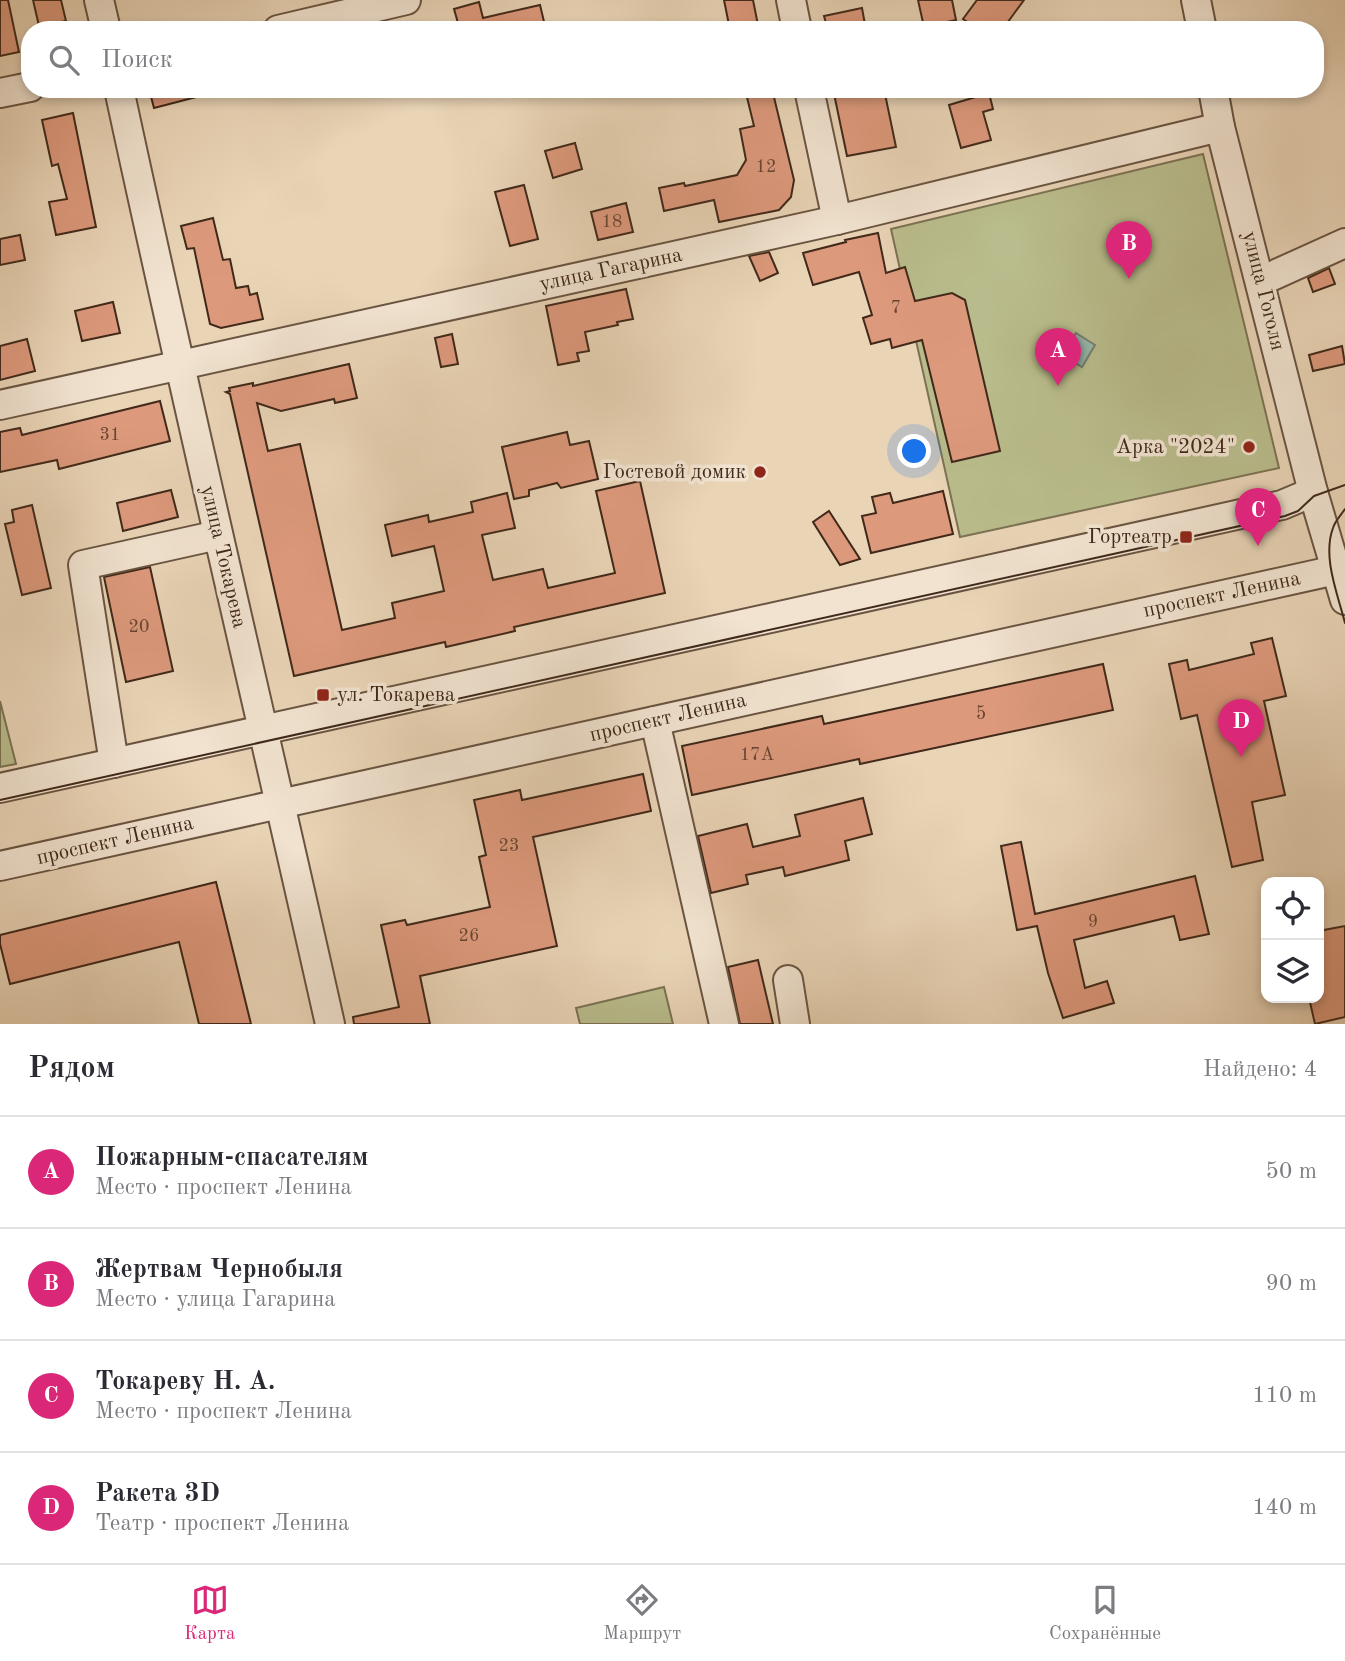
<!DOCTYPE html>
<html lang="ru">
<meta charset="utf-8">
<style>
:root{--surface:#fff;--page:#f2f2f3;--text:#2b2b33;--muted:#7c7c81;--line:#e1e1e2;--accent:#db2777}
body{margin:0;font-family:"Old Standard TT",serif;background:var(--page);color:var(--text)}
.controls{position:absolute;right:21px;bottom:21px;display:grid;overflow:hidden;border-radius:14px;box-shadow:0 4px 10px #0003}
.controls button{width:63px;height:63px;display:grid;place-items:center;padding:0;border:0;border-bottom:2px solid var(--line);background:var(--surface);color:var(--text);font:35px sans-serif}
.you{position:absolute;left:915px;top:452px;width:24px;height:24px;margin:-18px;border:5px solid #fff;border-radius:50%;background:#1a73e8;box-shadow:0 0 0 10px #1a73e833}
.badge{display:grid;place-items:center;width:46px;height:46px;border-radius:50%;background:var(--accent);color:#fff;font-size:23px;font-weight:700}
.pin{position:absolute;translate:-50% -58px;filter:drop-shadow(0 2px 4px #0008)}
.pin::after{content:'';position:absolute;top:37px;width:24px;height:21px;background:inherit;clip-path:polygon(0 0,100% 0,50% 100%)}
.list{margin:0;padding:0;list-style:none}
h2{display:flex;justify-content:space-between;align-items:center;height:91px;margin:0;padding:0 28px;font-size:30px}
h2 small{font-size:23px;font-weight:400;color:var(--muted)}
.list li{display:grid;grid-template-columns:46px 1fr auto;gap:21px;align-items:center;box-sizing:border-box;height:112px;padding:0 28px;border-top:2px solid var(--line)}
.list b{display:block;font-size:26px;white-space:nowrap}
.list p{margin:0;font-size:23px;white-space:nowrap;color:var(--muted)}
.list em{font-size:23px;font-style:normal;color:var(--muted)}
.icon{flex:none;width:38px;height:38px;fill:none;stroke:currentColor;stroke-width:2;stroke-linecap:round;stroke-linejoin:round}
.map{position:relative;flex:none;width:1345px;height:1024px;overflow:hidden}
.search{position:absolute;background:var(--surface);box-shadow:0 4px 10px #0003;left:21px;right:21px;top:21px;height:77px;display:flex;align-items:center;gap:18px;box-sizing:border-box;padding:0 24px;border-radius:28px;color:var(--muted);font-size:26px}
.sheet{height:539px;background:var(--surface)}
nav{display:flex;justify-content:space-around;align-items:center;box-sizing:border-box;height:98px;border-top:2px solid var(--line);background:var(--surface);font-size:19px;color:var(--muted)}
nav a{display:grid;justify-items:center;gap:4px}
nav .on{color:var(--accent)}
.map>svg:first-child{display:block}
</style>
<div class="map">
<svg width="1345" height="1024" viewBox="0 0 1345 1024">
<rect width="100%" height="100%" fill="#e9d4b6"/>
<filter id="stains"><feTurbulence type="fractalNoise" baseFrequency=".00286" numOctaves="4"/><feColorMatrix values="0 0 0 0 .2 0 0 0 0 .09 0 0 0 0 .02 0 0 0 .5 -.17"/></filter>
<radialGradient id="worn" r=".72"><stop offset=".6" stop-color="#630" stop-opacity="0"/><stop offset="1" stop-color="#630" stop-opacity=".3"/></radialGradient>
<g fill="#b9bc8c" stroke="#7c7253" stroke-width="2">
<polygon points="1203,154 1279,468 960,537 891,229"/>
<polygon points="0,701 16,764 0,767"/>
<polygon points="664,987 673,1024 580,1024 576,1008"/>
</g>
<polygon fill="#98b8ab" stroke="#757f71" stroke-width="2" points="1076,333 1095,345 1082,367 1062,355"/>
<g fill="#dd997c" stroke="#40291a" stroke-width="2">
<polygon points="0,0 8,0 19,52 0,56"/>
<polygon points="33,0 61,0 66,21 39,26"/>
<polygon points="724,0 753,0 759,30 730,30"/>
<polygon points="918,0 952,0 956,20 924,27"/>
<polygon points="977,0 1024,0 1002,30 979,30 963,19"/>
<polygon points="479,2 483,18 540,5 546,30 460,30 454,9"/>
<polygon points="862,8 866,30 828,30 824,16"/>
<polygon points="149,89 203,89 204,95 154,108"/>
<polygon points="745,89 772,89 794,180 791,197 779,210 719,222 714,200 664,211 659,188 684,183 685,186 737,175 746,160 740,129 754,126"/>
<polygon points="833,89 884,89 896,147 847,156"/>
<polygon points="989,93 993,109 983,112 991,140 961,148 949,105"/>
<polygon points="73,113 96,227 56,235 49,202 67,199 58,164 52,166 42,120"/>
<polygon points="575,143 582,169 553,178 545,151"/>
<polygon points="524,185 538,239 510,246 495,192"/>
<polygon points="626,203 633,232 598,240 591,212"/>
<polygon points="213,218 223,260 230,259 236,288 248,286 250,295 257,293 263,319 221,328 210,324 194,248 187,249 181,226"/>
<polygon points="878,233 886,273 905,267 915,301 952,293 965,300 1000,451 952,462 922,340 892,348 890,339 871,344 863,318 872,315 859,272 813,285 803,253 846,242 845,240"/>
<polygon points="20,235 25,260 0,265 0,239"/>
<polygon points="769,252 778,273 760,281 749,256"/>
<polygon points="1329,268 1335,284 1313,292 1308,278"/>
<polygon points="626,289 633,319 617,322 618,325 585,332 589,351 577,353 579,361 558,365 546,306"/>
<polygon points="113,302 120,333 82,341 75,311"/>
<polygon points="452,334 458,364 441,367 435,338"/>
<polygon points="27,339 35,371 0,380 0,346"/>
<polygon points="1342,346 1345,364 1313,371 1309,355"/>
<polygon points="349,364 357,398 335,403 334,399 281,411 257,403 268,451 300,444 342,630 395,618 392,603 444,591 434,546 392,556 385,525 428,515 429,522 473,512 471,502 507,493 515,528 482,535 493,580 543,569 548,588 615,573 596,491 640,481 665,593 514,627 515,631 446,647 445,642 294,676 230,394 226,392 230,391 229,388 253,383 253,386"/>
<polygon points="160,401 170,441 59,469 57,460 0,472 0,432 20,428 22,435"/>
<polygon points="567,432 570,445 589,441 598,479 561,488 557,483 529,490 529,496 514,499 502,447"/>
<polygon points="171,490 178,517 123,531 117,503"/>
<polygon points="943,491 953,534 871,553 862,516 876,513 872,497 890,493 893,503"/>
<polygon points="32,505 51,588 22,595 5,524 14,522 12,510"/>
<polygon points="829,511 860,559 840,565 813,522"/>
<polygon points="150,567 173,671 126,682 104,577"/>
<polygon points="1272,638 1286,696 1264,701 1285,795 1252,802 1263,860 1232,867 1197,715 1181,719 1169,664 1187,660 1189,670 1254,654 1251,643"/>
<polygon points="1103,664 1113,710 860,764 859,759 692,795 682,746 822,716 824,724"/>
<polygon points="643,774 651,811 533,837 557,946 420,976 430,1024 354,1024 353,1017 399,1007 381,925 405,920 407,925 490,907 479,857 486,855 474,800 520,790 522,800"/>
<polygon points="863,798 872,834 845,841 849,860 785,876 783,867 746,875 748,884 711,893 698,836 747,824 753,847 800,836 795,815"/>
<polygon points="1021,842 1035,914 1195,876 1209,934 1180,940 1174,916 1074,940 1085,988 1107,981 1114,1003 1063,1018 1048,973 1037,926 1017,930 1001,846"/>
<polygon points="216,882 251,1024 199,1024 179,942 10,984 0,944 0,935"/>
<polygon points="1345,926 1345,1017 1315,1024 1309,998 1319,998 1319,937 1324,930"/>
<polygon points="758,960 773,1024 740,1024 728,967"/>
</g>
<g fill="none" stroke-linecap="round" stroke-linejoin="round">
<g stroke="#6a5441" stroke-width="32">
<g id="minor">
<polyline points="99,0 106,30"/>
<polyline points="791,0 797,30"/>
<polyline points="1196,0 1202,30"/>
<polyline points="278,30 406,0"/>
<path d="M119,89C186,402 260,712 330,1024"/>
<polyline points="809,89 837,220"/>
<polyline points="1213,89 1220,127 1313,492 1345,600"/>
<polyline points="0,93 30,87"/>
<polyline points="1261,281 1345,243"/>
<polyline points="0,405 837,220 1220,127"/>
<polyline points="655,721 724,1024"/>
<polyline points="114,763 83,565 218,535"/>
<polyline points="0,788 1282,505 1313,492"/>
<polyline points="0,866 1345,568"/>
<polyline points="788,980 795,1024"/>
</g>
</g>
<use href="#minor" stroke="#f1e3d0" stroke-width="28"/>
<g stroke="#40291a" stroke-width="2">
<path d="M1345,509C1341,515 1335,521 1333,528C1322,557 1338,595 1345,623"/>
<polyline points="0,800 1285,516 1298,511 1314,496 1345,485"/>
</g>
</g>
<g fill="#8f2418" stroke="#f1e3d0" stroke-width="2.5">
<circle cx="1249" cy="447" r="7"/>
<circle cx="760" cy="472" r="7"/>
<rect x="1179" y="530" width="14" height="14" rx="3.5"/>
<rect x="316" y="688" width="14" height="14" rx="3.5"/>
</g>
<g text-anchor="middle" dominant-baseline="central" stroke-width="7" stroke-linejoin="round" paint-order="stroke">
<g font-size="18" fill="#674532">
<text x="766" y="167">12</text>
<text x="612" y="222">18</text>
<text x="896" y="308">7</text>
<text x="110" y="435">31</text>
<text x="139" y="627">20</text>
<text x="981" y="714">5</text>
<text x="757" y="755">17А</text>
<text x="509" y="846">23</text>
<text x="1093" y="922">9</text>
<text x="469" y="936">26</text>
</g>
<g font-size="21" fill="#40291a" stroke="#f1e3d0">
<text transform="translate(611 270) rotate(-12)">улица Гагарина</text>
<text transform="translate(1263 291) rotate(76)">улица Гоголя</text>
<text transform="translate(223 557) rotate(77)">улица Токарева</text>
<text transform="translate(1222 595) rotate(-12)">проспект Ленина</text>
<text transform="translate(668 718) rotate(-13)">проспект Ленина</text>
<text transform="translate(115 841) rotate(-13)">проспект Ленина</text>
</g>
<g font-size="21" fill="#40291a" stroke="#f1e3d0" text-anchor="end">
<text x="1235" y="447">Арка "2024"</text>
<text x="746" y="472">Гостевой домик</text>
<text x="1172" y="537">Гортеатр</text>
<text x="337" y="695" text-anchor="start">ул. Токарева</text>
</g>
</g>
<rect width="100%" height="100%" filter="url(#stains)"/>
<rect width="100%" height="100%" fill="url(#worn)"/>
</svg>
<div class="controls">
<button><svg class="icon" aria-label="locate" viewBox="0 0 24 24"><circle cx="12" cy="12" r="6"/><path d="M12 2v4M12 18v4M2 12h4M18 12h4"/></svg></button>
<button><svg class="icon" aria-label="layers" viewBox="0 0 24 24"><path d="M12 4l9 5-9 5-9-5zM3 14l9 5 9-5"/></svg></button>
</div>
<div class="you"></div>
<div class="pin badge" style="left:1058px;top:386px">A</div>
<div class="pin badge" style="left:1129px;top:279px">B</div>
<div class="pin badge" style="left:1258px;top:546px">C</div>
<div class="pin badge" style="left:1241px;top:757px">D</div>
<div class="search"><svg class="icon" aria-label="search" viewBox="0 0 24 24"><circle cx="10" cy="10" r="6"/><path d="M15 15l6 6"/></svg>Поиск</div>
</div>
<section class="sheet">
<h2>Рядом<small>Найдено: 4</small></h2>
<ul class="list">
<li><span class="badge">A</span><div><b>Пожарным-спасателям</b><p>Место · проспект Ленина</p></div><em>50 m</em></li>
<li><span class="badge">B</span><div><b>Жертвам Чернобыля</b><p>Место · улица Гагарина</p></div><em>90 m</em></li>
<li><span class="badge">C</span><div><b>Токареву Н. А.</b><p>Место · проспект Ленина</p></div><em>110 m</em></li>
<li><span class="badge">D</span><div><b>Ракета 3D</b><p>Театр · проспект Ленина</p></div><em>140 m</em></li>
</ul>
</section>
<nav>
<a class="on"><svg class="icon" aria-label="map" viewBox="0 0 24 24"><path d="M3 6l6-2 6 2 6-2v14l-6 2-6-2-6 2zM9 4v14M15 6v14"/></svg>Карта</a>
<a><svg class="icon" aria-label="directions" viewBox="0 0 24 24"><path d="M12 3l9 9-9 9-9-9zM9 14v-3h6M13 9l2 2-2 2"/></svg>Маршрут</a>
<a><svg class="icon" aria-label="saved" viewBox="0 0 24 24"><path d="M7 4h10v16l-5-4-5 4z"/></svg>Сохранённые</a>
</nav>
